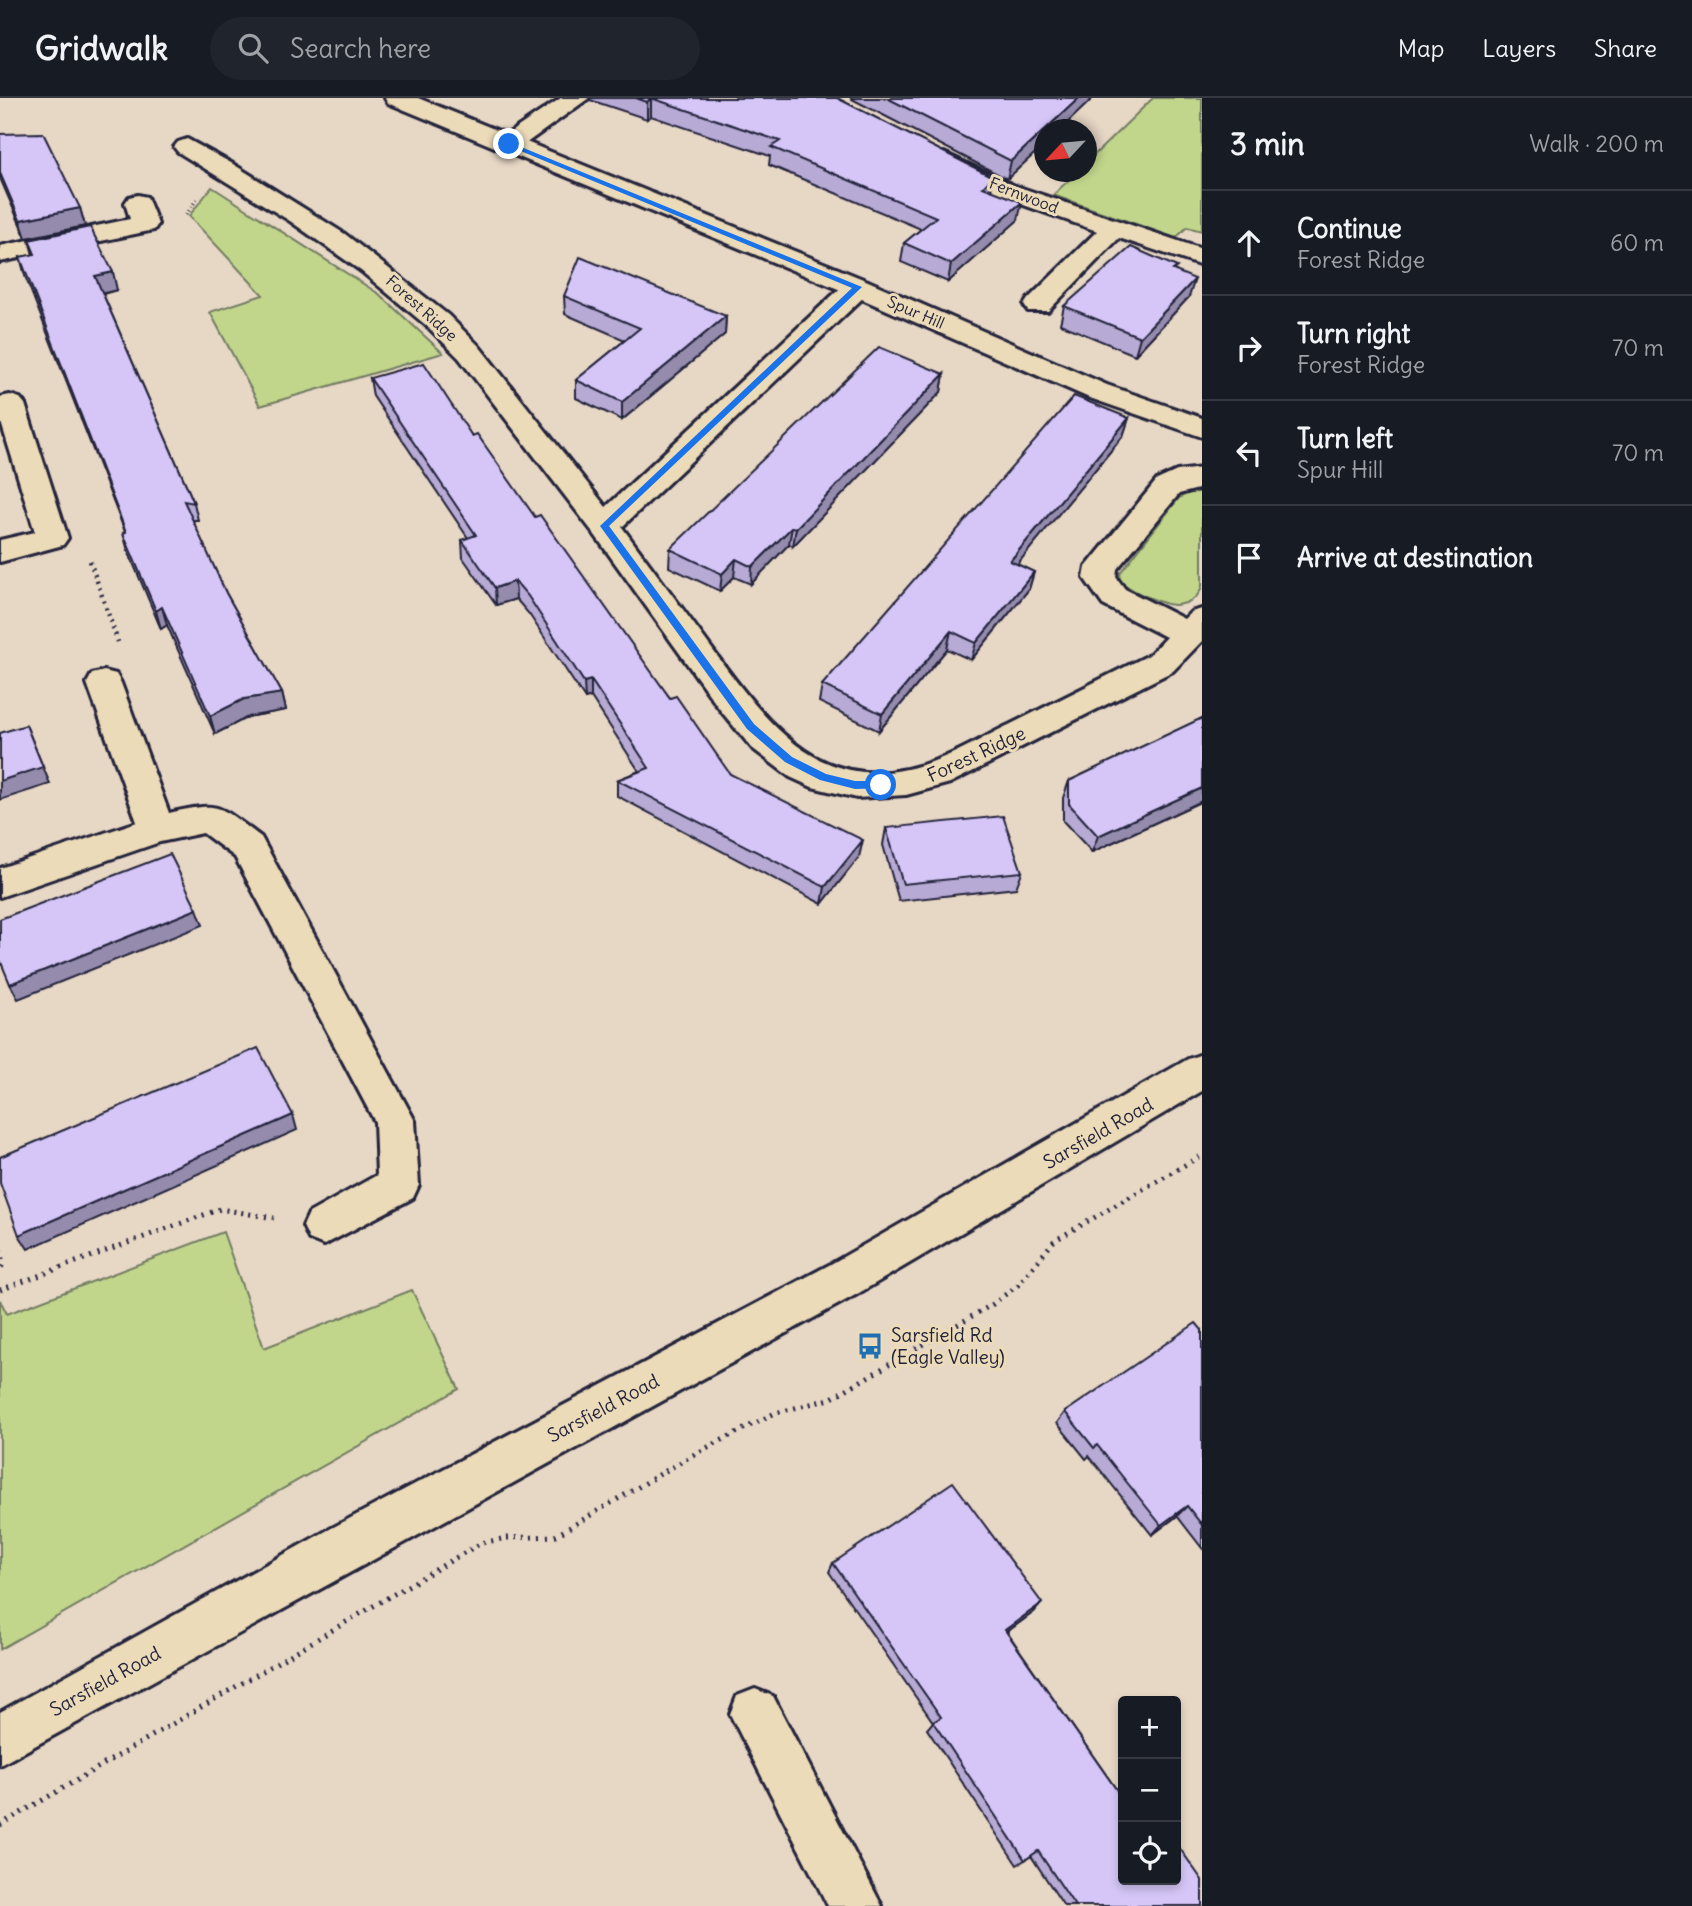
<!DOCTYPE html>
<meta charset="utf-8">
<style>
:root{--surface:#171b24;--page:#20242c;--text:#f1f3f6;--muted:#9ea1a6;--line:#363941}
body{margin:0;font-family:Delius,sans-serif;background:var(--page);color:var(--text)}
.controls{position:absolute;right:21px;bottom:21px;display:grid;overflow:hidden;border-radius:7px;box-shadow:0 4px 10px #0003}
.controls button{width:63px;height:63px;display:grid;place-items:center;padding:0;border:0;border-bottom:2px solid var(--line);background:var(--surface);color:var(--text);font:35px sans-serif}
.compass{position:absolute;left:1034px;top:21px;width:63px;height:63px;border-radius:50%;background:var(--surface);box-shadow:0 4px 10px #0003;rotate:244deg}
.stop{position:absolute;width:21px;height:21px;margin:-16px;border:5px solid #1a73e8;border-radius:50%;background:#fff}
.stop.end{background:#1a73e8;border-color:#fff;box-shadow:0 2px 7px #0008}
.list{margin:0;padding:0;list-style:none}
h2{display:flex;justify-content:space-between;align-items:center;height:91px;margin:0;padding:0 28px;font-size:30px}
h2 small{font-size:23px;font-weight:400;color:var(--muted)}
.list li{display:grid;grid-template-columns:46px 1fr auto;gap:21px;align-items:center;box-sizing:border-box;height:105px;padding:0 28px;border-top:2px solid var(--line)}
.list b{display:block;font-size:26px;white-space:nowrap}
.list p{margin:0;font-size:23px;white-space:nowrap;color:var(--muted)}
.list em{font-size:23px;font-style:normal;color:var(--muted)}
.icon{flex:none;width:38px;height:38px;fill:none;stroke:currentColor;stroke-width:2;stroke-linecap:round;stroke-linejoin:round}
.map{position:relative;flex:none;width:1202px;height:1808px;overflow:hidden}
header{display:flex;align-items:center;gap:42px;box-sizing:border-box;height:98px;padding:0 35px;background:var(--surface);border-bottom:2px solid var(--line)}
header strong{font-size:33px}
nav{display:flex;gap:38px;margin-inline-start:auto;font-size:24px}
.search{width:490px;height:63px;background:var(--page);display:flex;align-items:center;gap:18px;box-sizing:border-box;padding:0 24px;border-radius:38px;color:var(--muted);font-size:26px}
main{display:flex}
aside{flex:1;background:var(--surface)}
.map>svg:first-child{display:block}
</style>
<header>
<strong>Gridwalk</strong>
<div class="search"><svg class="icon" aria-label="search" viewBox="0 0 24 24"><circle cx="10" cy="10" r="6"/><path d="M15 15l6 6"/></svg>Search here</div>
<nav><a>Map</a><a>Layers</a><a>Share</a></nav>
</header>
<main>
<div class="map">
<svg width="1202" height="1808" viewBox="0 0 1202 1808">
<rect width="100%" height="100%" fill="#e7d7c5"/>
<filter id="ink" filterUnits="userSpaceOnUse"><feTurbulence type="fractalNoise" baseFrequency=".0143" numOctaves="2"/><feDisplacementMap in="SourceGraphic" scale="14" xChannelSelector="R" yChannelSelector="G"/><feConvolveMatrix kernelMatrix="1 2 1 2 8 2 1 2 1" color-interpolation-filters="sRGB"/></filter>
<g filter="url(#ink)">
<g fill="#c2d68b" stroke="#727c63" stroke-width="2">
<polygon points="1153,0 1202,0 1202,133 1187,129 1176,140 1053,97 1077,74 1086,74 1087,64"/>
<polygon points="212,89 379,196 443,255 260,308 210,214 263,197 189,118"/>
<path d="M1192,393L1202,394C1202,416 1202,469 1202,488C1198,505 1176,511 1161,504C1146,498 1130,493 1119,481L1121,474L1179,400Z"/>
<polygon points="223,1134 264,1250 412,1192 459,1291 0,1551 0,1202 7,1216"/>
</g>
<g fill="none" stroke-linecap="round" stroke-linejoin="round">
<g stroke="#22223b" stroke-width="6">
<g id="minor">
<polygon points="561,0 589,0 518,51 500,51 496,46 500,41"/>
<path d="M187,41L233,66L345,136L448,217L479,248L606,409L848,183H868L872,189L868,195L622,429C649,466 677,503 704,540C766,624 821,708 939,661C964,652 987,637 1011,626C1057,603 1103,580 1149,557L1166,539L1103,507L1084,480L1086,469L1157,382L1177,373L1202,370V390L1179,396L1117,471L1116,479L1125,491L1184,521L1191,514L1202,511V543L1173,573L950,685L906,697L857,700L812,689L790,679L752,650L721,613L595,437L459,260L428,229L361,173L290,123L178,54L174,49L178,44Z"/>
<polygon points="944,55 1013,87 1202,151 1202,168 1119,140 1048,213 1028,213 1024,207 1028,201 1097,133 995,97 935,68 931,63 935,58"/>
<polygon points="138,97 147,99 158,126 154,132 0,164 0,148 130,121 125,105 129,99"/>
<polygon points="10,297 20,300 25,306 68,440 63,447 0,464 0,442 35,434 0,321 0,299"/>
<path d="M104,573L116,576L121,585L169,715C223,703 217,707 261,739L415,1023L419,1087L413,1100L324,1147L309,1141L303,1128L309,1115L377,1077L375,1024L235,759L203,735L160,744L0,799V770L137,724L87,585L92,576Z"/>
<polygon points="755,1591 773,1598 882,1808 828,1808 730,1616 737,1598"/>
</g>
</g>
<g stroke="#22223b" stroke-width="6">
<g id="tertiary">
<polygon points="385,0 418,0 868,183 1107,287 1202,320 1202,339 1087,299 848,195 388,5"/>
<polygon points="1202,956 1202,993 859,1195 0,1667 0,1614 326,1433 829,1167 1188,961"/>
</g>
</g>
<polyline stroke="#22223b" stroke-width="3.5" stroke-dasharray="1 3.5" stroke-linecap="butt" points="186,117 197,101"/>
<polyline stroke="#22223b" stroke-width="4.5" stroke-dasharray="2 5" stroke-linecap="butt" points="90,463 118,544"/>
<g stroke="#22223b" stroke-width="5" stroke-dasharray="2 6" stroke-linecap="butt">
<polyline points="0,1152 3,1166 0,1172"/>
<polyline points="0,1192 220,1111 274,1120"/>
<polyline points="0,1727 481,1445 507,1440 555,1438 691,1358 775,1315 830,1301 993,1206 1018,1187 1054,1143 1202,1057"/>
</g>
<use href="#minor" fill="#ecdbb8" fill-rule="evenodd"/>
<use href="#tertiary" fill="#ecdbb8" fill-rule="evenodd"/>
</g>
<g fill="#b7aad4" stroke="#22223b" stroke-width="2">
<polygon points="590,0 837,0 993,79 991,92 1018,122 948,184 901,164 904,145 921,131 769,67 770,58 651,18 647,21 590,2"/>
<polygon points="850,0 1093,0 1007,81"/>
<polygon points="0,36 80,110 85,128 26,140 0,80"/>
<polygon points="29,142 117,192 103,196 194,405 198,422 192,422 226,495 282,595 286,612 248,619 215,636 167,527 161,531 128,453 123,435 125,434 25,178 20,159 33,157"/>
<polygon points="1176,173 1189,199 1135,257 1060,226 1064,208"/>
<polygon points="564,198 726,218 725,236 622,322 576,300 576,282 625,242 565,216"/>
<polygon points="944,276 941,294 793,448 789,446 751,486 734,479 720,493 669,469 670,451"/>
<polygon points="370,280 472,338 535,419 670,600 730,676 859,759 822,806 617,698 617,682 639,673 591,599 585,601 529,516 516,501 496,507 463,460 462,442 468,440 373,298"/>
<polygon points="1129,320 1123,338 1017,466 1034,474 1029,491 971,562 947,551 879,633 819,604 822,587"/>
<polygon points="1202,620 1202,703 1092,754 1063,723 1063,700 1069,683"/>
<polygon points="886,730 1022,774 1016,790 899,803 883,747"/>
<polygon points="1202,1232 1202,1450 1177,1418 1152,1437 1089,1358 1086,1361 1057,1325 1065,1314"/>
<polygon points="833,1465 1034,1514 1007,1534 1123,1701 1202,1808 1064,1808 1031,1758 1017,1767 927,1631 933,1624 829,1474"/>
</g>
<g fill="#958bad" stroke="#22223b" stroke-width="2">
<polygon points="651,0 651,18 647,21 647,4"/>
<polygon points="1079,0 1093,0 1060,32 1045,32"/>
<polygon points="1045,32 1045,46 1007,81 1011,63"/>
<polygon points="993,79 990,97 983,89"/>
<polygon points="1022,104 1018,122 948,184 951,166"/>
<polygon points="80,110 85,128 26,140 20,122"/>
<polygon points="113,174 117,192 100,196 95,178"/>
<polygon points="1195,181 1189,199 1135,257 1140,239"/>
<polygon points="726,218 725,236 622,322 622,304"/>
<polygon points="944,276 941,294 793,448 796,430"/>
<polygon points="1129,320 1123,338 1005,481 1010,463"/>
<polygon points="792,429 789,446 751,486 752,469"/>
<polygon points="736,461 734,479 720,493 722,476"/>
<polygon points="1034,474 1029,491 971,562 976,545"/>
<polygon points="515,483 516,501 496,507 495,490"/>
<polygon points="162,509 167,527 161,531 156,513"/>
<polygon points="951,533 947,551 879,633 882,616"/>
<polygon points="591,582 591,599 585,601 584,584"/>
<polygon points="282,595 286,612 248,619 215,636 210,618 244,601"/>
<polygon points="26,627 50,686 0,702 0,683"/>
<polygon points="1202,690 1202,703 1092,754 1098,738"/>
<polygon points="863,742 859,759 822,806 825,789"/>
<polygon points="197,811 203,827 18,901 10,886"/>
<polygon points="293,1017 297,1032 28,1151 19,1137"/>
<polygon points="1187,1408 1177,1418 1152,1437 1161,1427"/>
<polygon points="1042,1505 1034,1514 998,1540 1005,1532"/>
</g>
<g fill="#d5c6f7" stroke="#22223b" stroke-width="2">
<polygon points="636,0 651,0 647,4"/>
<polygon points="651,0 837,0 993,79 983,89 1022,104 951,166 904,145 936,119 771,49 780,43"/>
<polygon points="887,0 1079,0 1011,63"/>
<polygon points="43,35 80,110 20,122 0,75 0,36"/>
<polygon points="90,129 113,174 95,178 194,405 184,403 226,495 282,595 244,601 210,618 162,509 156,513 123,435 126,434 20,159 35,156 29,142"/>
<polygon points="1131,149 1177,169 1173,172 1195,181 1140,239 1064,208"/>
<polygon points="580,159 726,218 622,304 576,282 640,230 564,198"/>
<polygon points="879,249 944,276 796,430 792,429 752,469 736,461 722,476 670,451"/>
<polygon points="424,265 472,338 477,336 535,419 540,417 670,600 676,598 730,676 863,742 825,789 617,682 649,670 591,582 584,584 528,498 515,483 495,490 462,442 476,437 370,280"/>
<polygon points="1074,298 1129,320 1010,463 1034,474 976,545 951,533 882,616 822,587"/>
<polygon points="1202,620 1202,690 1098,738 1069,706 1069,683"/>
<polygon points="26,627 43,669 0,683 0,635"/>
<polygon points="1003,718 1022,774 903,786 886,730"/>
<polygon points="170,756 197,811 10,886 0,862 0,821"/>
<polygon points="258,950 293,1017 19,1137 0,1085 0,1059"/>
<polygon points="1196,1225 1202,1232 1202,1427 1187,1408 1161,1427 1097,1347 1094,1350 1065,1314"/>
<polygon points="953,1384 1042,1505 1005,1532 1123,1701 1123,1782 1176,1782 1176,1745 1202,1782 1202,1808 1075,1808 1038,1753 1025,1762 933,1624 941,1619 833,1465"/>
</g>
</g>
<polygon fill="#1a73e8" points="509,44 862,189 609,428 754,626 792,659 826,676 855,683 881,683 886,687 885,690 855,691 820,682 785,664 747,631 600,428 852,190 506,47"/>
<defs>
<g id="bus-bare" transform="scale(2.1)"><path d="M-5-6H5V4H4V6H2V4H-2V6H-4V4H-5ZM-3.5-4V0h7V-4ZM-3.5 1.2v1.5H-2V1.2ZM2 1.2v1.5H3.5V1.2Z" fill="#1f6fb2" stroke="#ecdbb8" stroke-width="2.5" paint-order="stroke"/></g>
</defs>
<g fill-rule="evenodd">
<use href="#bus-bare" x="870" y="1248"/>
</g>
<g text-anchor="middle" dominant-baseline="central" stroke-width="6" stroke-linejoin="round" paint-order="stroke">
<g font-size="16" fill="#22223b" stroke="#ecdbb8">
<text transform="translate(1024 97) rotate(21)">Fernwood</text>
<text transform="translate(422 210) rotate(42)">Forest Ridge</text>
<text transform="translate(916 214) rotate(23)">Spur Hill</text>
</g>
<g font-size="19" fill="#22223b" stroke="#ecdbb8">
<text transform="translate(976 656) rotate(-25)">Forest Ridge</text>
<text transform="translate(1098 1035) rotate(-30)">Sarsfield Road</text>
<text transform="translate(603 1310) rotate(-28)">Sarsfield Road</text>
<text transform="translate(105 1583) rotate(-29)">Sarsfield Road</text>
</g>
<g font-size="19" fill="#22223b" stroke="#ecdbb8" text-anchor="start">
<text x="891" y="1237">Sarsfield Rd<tspan x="891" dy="22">(Eagle Valley)</tspan></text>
</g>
</g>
</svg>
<div class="controls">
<button>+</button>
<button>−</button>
<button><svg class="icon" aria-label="locate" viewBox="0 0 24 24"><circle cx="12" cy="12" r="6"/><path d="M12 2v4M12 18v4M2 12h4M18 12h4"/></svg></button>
</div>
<svg class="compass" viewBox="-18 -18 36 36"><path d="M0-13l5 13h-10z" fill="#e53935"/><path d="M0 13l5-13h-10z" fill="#9ea1a6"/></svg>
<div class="stop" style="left:881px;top:687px"></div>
<div class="stop end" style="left:509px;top:46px"></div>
</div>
<aside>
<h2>3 min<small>Walk · 200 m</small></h2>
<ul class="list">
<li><svg class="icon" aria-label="ahead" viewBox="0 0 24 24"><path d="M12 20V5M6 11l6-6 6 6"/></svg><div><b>Continue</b><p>Forest Ridge</p></div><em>60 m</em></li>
<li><svg class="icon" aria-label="right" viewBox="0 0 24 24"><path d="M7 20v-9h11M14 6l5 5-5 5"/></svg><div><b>Turn right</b><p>Forest Ridge</p></div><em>70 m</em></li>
<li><svg class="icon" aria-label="left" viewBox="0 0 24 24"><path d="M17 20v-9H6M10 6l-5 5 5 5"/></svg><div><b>Turn left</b><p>Spur Hill</p></div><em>70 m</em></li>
<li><svg class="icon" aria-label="arrive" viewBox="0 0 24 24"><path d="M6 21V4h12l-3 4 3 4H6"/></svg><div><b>Arrive at destination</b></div></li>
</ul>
</aside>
</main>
